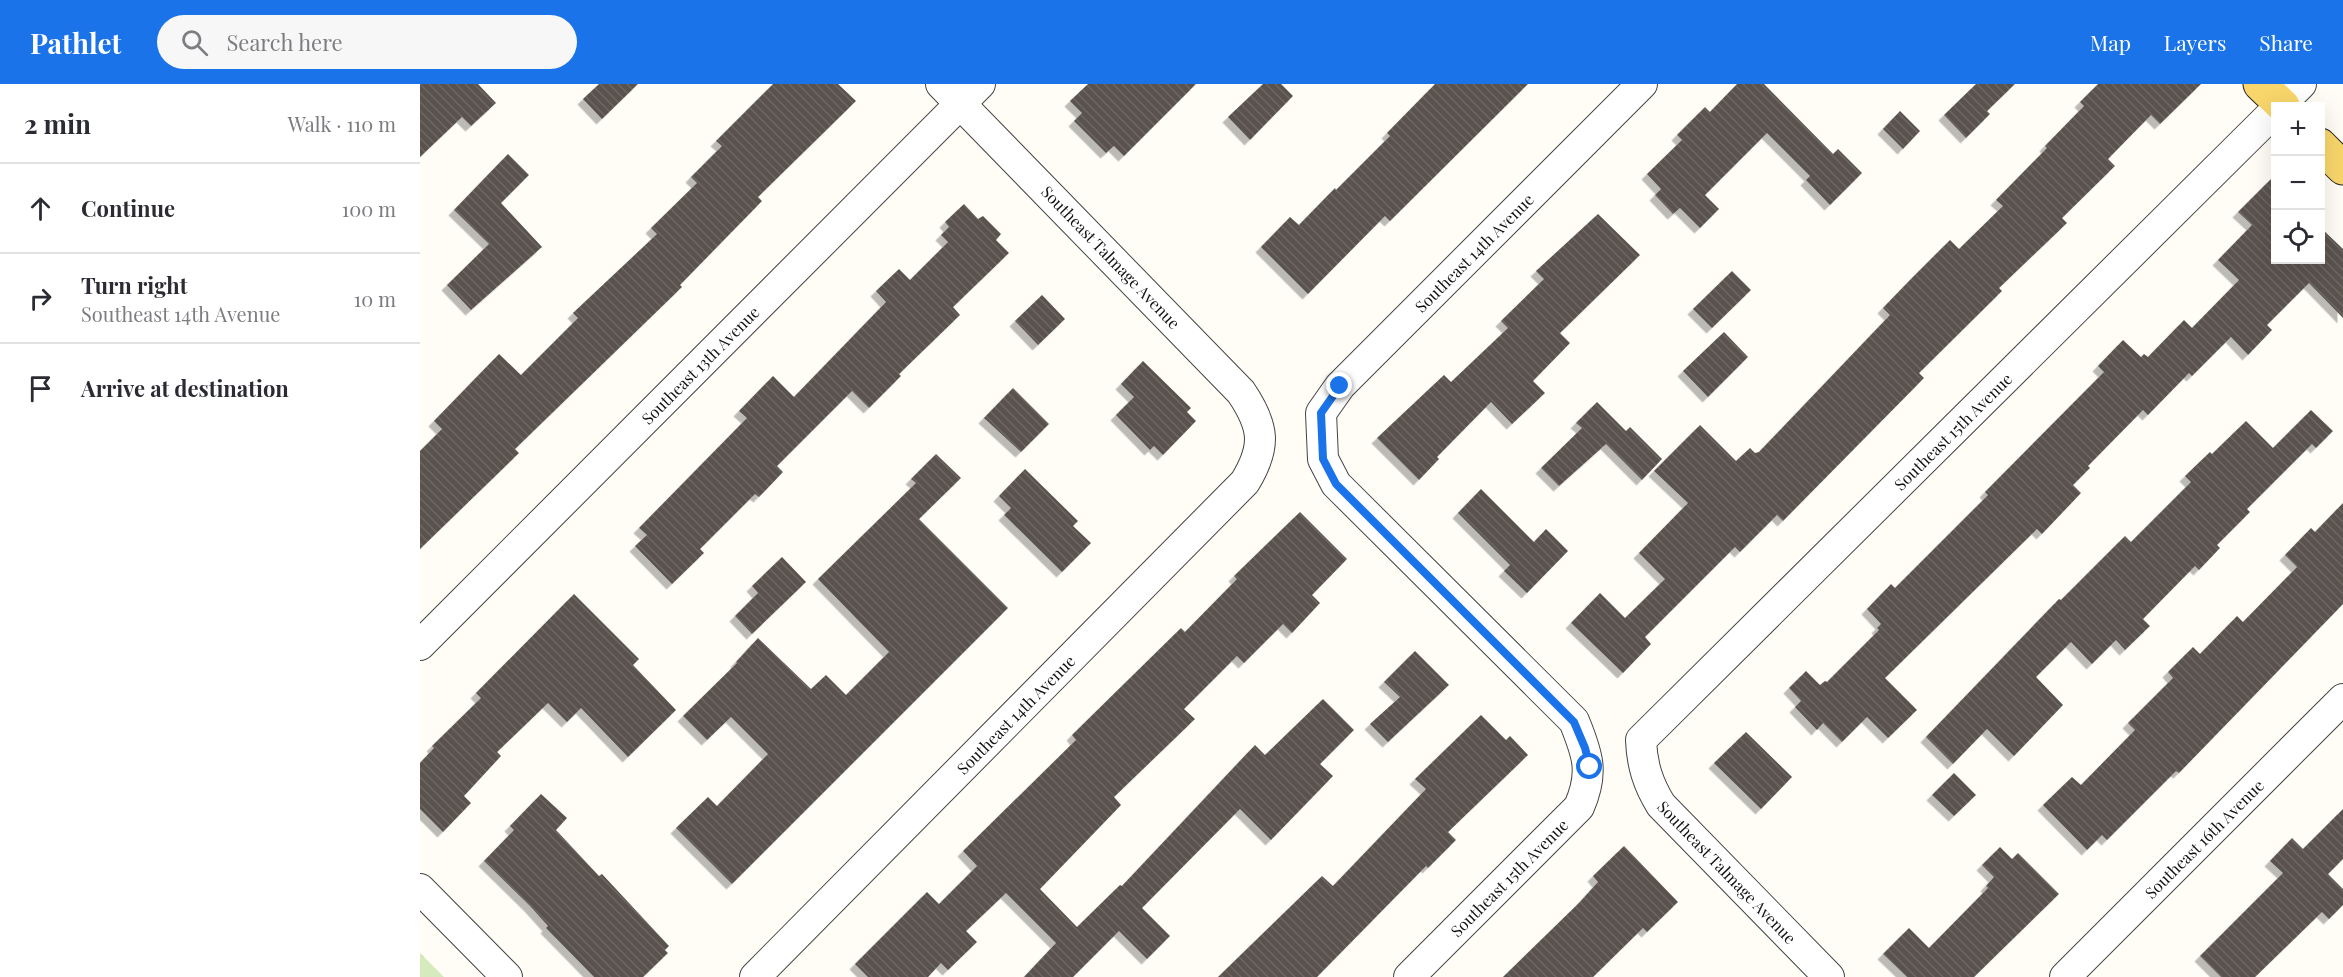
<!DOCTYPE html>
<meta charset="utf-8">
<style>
:root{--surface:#fff;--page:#f7f7f7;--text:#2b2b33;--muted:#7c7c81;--line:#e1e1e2;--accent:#1a73e8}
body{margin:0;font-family:"Playfair Display",serif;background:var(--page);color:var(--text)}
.controls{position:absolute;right:18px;top:18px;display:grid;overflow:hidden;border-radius:0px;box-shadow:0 6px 24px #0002}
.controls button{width:54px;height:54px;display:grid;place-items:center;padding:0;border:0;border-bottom:2px solid var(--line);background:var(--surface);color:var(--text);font:30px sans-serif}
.stop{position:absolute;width:18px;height:18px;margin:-14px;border:4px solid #1a73e8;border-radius:50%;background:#fff}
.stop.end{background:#1a73e8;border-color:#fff;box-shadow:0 2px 6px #0008}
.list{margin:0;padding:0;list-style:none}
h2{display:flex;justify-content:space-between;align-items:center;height:78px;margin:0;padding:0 24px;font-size:26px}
h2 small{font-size:20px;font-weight:400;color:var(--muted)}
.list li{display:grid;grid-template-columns:39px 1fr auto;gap:18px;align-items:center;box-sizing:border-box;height:90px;padding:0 24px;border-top:2px solid var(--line)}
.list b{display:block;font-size:22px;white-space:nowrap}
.list p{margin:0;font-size:20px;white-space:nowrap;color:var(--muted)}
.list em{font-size:20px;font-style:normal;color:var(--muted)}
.icon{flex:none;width:33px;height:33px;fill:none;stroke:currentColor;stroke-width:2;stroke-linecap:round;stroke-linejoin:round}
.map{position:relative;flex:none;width:1923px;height:893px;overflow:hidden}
header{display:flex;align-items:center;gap:36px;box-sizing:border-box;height:84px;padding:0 30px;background:var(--accent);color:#fff}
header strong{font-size:28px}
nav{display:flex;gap:33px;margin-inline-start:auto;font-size:21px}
.search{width:420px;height:54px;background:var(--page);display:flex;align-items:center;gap:15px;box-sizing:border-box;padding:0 21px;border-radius:33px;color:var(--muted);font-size:22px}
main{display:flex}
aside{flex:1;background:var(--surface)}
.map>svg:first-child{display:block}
</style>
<header>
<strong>Pathlet</strong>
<div class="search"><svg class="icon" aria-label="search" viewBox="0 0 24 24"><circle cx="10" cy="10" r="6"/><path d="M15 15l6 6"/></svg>Search here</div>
<nav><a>Map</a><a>Layers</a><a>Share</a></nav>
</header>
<main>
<aside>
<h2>2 min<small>Walk · 110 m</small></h2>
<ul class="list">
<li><svg class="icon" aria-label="ahead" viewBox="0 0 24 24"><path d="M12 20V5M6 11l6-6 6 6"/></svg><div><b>Continue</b></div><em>100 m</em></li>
<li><svg class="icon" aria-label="right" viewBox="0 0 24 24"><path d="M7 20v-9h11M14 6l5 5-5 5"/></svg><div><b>Turn right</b><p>Southeast 14th Avenue</p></div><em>10 m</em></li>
<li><svg class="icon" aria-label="arrive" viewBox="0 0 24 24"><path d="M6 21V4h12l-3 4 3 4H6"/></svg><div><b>Arrive at destination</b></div></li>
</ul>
</aside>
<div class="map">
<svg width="1923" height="893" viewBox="0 0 1923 893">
<defs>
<pattern id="park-crowns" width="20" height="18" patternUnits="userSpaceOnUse" patternTransform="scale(1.5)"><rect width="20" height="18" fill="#d5ebbd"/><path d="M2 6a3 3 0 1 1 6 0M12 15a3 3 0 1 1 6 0" fill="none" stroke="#b6c8a1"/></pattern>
<pattern id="building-back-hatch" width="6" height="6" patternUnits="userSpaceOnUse" patternTransform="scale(1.5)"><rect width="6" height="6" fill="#5a524d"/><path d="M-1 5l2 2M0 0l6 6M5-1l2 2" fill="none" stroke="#6d6662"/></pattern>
<filter id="shadow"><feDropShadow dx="-5.5" dy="5.5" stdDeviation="0" flood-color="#0004"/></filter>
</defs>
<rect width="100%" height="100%" fill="#fffdf5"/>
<polygon fill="url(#park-crowns)" points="0,869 24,893 0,893"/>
<g fill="url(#building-back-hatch)" filter="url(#shadow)">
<polygon points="0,0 58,0 76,19 51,42 42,33 0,73"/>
<polygon points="179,0 218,0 182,35 163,15"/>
<polygon points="353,0 418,0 436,17 338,113 342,117 260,201 262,203 95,365 99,369 0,465 0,367 22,345 14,337 79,270 101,291 158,234 153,229 237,150 231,144 277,99 271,93 302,62 296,57"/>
<polygon points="668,0 776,0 704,72 694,62 686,69 654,37 662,29 650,17"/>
<polygon points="843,0 861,0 873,12 830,56 808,33"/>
<polygon points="1015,0 1108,0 970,137 965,132 888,210 841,163 870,133 879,141 915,104 916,106 970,52 967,49"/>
<polygon points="1317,0 1344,0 1413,70 1418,65 1442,89 1410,121 1386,96 1390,92 1347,49 1285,111 1299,125 1280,144 1260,124 1253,130 1235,111 1241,105 1227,90 1262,56 1257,51 1285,23 1290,28"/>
<polygon points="1556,0 1595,0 1567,27 1570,30 1546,54 1524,31"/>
<polygon points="1678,0 1781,0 1740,40 1731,31 1688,75 1695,82 1642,134 1647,139 1579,204 1582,207 1499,289 1504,294 1363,437 1357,431 1320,468 1315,463 1225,553 1231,560 1203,589 1151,539 1180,509 1205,534 1245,495 1219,469 1268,419 1234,387 1280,341 1316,377 1330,364 1335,369 1339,368 1470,231 1463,224 1491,195 1530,156 1539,165 1583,122 1576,116 1627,64 1625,62 1664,22 1660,18"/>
<polygon points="1480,27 1500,47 1483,65 1463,45"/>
<polygon points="88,70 109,91 81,119 122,163 51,226 27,201 69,160 34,126"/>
<polygon points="1852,94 1856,97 1856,176 1900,176 1900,143 1923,165 1923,234 1889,199 1847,241 1852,246 1828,271 1811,253 1772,292 1769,289 1728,331 1723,326 1668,382 1670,384 1653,401 1661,409 1622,450 1617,445 1465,594 1497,626 1468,654 1447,633 1422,658 1403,639 1397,646 1375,623 1381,617 1369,604 1386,587 1400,601 1405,597 1407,598 1459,546 1457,544 1461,540 1447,525 1471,500 1475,504 1568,411 1565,408 1684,288 1678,282 1703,256 1721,273 1724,270 1728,273 1764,236 1772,244 1819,196 1798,176 1832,141 1818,128"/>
<polygon points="544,120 558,135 563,132 581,150 576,156 589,169 533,223 540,231 479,290 481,292 449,324 432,307 357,382 363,388 339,413 335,410 280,465 284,469 252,500 215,462 227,451 219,444 327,334 319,327 353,292 374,313 466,218 456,207 479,185 490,196 528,158 521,151 529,143 525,138"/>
<polygon points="1178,130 1220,171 1140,249 1150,259 1113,297 1125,309 1092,340 1071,318 1017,373 1019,375 999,396 957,354 1024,291 1031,298 1088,244 1081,237 1124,195 1116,187"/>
<polygon points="1312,187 1331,206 1292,244 1273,225"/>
<polygon points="622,211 645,235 618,261 595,237"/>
<polygon points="1304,248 1328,273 1288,313 1263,287"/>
<polygon points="723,277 771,324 767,328 776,337 743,371 734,362 730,366 696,331 714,313 701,300"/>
<polygon points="593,304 629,340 601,368 564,334"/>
<polygon points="1177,318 1206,347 1210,343 1242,375 1222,396 1186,360 1139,402 1121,384 1162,344 1156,339"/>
<polygon points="1891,326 1913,347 1896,364 1892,360 1827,425 1830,428 1797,461 1800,464 1779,486 1775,482 1723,535 1730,542 1705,566 1696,556 1672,580 1651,558 1616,593 1643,621 1594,672 1567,645 1533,680 1506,653 1639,515 1641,516 1705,452 1711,458 1771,398 1765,392 1790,368 1792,370 1826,337 1853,364"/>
<polygon points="516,370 541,394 499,435 588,524 312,800 256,744 288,713 297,722 348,670 311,633 287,656 263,632 317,579 316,578 338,554 391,605 406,591 426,611 469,568 398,495 496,399 491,395"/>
<polygon points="605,385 658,437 653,442 671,459 642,488 584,431 591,424 579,412"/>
<polygon points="1061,405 1114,458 1126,445 1148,467 1107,509 1084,487 1090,481 1038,429"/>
<polygon points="1923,419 1923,520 1759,689 1756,687 1687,756 1682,751 1667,766 1623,721 1652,693 1661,701 1715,646 1708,639 1753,594 1748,588 1773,563 1780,570 1817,532 1823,538 1877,483 1865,471 1891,444 1895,448"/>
<polygon points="880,428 927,475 892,511 900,519 872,549 863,540 824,579 817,572 764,625 775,635 694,713 701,721 620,805 657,843 700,801 702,802 835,661 845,671 903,615 934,646 900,680 913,692 851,756 820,725 722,824 750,852 727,875 699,847 653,893 604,893 636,859 586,809 546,847 557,858 528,886 521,879 508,893 448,893 435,880 507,808 519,820 557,782 543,767 656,656 652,651 761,544 765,548 817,495 814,492"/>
<polygon points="362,473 386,498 332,550 315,532 338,509 332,502"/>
<polygon points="154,510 219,575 213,581 256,626 208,673 161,624 147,638 128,619 77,668 81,672 44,712 51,719 23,748 0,725 0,679 14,664 12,662 61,614 56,609"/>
<polygon points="995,567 1029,601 968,658 950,640 980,613 964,598"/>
<polygon points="1061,631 1086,656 1090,652 1108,671 1028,748 1036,756 1008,784 1006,782 897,893 798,893 902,792 913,802 1006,705 995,695"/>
<polygon points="1326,648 1372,693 1341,725 1294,679"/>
<polygon points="1534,689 1556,711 1534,732 1512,711"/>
<polygon points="121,710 147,734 136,746 179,792 182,790 249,862 245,866 248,869 223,893 174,893 126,844 128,842 110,822 64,777 94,746 90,742"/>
<polygon points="1923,725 1923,775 1908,790 1923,805 1923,821 1909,835 1902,828 1835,893 1801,893 1780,872 1863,789 1850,777 1872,754 1883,765"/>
<polygon points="1204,762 1258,818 1227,848 1223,844 1173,893 1083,893 1160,818 1178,798 1173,792"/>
<polygon points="1580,763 1592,775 1598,769 1639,810 1554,893 1487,893 1463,870 1489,844 1509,864 1568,804 1566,802 1574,793 1562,781"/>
</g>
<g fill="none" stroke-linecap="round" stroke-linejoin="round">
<g stroke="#444" stroke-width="32">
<g id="minor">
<polyline points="1859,22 1881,0"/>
<path id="s1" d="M0,561L560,0"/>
<polyline points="0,805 87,893"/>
<path id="s2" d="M335,893L825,398C847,362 844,342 821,308L521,0"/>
<path id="s3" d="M989,893L1159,723C1174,689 1168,671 1154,637L916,400L903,375L901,329L920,302L1222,0"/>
<path id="s4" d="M1409,893L1241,721C1228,700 1222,681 1221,656L1856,26"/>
<path id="s5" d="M1645,893L1923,615"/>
</g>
</g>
<g stroke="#222" stroke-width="35">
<g id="major">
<polyline points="1840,0 1863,22"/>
<polyline points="1900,61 1923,84"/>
</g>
</g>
<use href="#minor" stroke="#fff" stroke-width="30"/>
<use href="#major" stroke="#f9d66b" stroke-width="33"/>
</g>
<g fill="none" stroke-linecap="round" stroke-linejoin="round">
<polyline stroke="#1a73e8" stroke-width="8" points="920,302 901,329 903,375 916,400 1154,638 1165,664 1170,683"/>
</g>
<g text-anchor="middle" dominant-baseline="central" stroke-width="6" stroke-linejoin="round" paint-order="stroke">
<g font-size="16" fill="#111" stroke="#fff">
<text stroke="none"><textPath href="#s3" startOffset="962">Southeast 14th Avenue</textPath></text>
<text transform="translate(691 173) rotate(46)">Southeast Talmage Avenue</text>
<text stroke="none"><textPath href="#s1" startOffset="396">Southeast 13th Avenue</textPath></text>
<text stroke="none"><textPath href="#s4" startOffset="748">Southeast 15th Avenue</textPath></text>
<text stroke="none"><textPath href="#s2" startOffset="370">Southeast 14th Avenue</textPath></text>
<text stroke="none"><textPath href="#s5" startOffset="196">Southeast 16th Avenue</textPath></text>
<text transform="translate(1307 788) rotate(46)">Southeast Talmage Avenue</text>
<text stroke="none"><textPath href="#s3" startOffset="141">Southeast 15th Avenue</textPath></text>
</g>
</g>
</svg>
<div class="controls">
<button>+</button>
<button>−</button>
<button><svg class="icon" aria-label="locate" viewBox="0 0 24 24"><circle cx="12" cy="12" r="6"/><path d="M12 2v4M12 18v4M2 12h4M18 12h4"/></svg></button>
</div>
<div class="stop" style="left:1170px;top:683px"></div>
<div class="stop end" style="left:920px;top:302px"></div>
</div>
</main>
